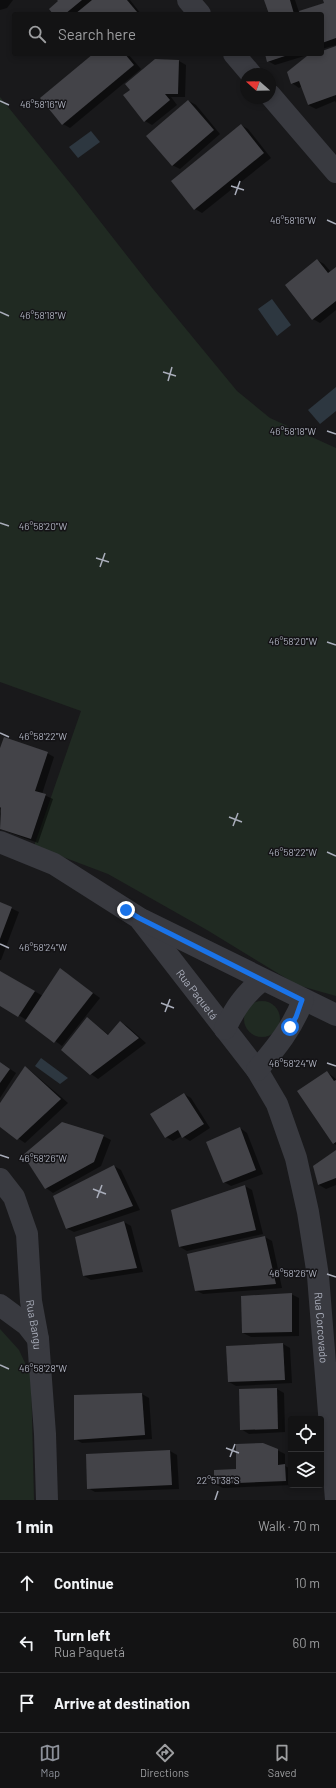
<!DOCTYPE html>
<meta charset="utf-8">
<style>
:root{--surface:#131314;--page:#202022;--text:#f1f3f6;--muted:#9d9ea0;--line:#323234;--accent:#8c9099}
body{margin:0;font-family:Barlow,sans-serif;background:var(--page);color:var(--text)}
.controls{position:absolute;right:12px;bottom:12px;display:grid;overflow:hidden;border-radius:4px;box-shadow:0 2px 6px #0003}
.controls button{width:36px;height:36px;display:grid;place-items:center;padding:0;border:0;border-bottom:1px solid var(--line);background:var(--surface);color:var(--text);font:20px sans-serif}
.compass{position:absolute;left:240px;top:68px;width:36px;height:36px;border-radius:50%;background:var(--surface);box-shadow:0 2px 6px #0003;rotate:290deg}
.stop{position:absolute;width:12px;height:12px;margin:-9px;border:3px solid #1a73e8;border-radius:50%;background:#fff}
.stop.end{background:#1a73e8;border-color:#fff;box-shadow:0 1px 4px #0008}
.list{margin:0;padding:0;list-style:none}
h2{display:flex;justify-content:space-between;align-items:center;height:52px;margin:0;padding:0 16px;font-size:17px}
h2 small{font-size:13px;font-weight:400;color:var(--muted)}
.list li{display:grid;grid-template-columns:26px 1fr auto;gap:12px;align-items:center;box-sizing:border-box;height:60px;padding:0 16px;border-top:1px solid var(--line)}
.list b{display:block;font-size:15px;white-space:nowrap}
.list p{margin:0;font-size:13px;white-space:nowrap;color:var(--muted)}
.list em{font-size:13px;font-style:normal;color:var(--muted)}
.icon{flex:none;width:22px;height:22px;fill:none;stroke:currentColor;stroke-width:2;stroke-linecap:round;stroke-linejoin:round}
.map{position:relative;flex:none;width:336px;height:1500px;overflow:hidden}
.search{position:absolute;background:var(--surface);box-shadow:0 2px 6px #0003;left:12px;right:12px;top:12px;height:44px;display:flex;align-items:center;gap:10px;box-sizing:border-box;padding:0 14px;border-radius:4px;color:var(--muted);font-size:15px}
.sheet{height:232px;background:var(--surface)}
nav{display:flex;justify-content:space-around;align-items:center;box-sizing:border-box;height:56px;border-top:1px solid var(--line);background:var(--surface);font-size:11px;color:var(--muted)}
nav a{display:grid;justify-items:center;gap:2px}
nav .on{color:var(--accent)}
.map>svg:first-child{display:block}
</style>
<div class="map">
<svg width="336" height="1500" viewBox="0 0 336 1500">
<rect width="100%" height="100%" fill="#19191b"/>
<g fill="#202a22">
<polygon points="0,97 74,188 153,289 237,391 270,418 336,448 336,996 297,985 207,930 108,874 34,846 81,711 0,682"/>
<circle cx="262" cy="1019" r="18"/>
<polygon points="0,1329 19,1350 31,1376 34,1500 0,1500"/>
</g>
<g fill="#2d3740">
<polygon points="91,131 100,142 78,158 69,147"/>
<polygon points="272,299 291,325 277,336 258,309"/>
<polygon points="336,387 336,411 320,424 308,410"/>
<polygon points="41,1058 68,1078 60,1084 35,1066"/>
</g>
<g fill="#0007">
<polygon points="0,0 13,0 7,8 0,10"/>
<polygon points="58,0 130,0 141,14 55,14 60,1"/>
<polygon points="265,0 295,0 299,12 325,3 324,0 336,0 336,45 322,49 322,14 270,14"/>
<polygon points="336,47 336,103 335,101 316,109 308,105 302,86 299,88 292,83 288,72 311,54 275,65 268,61 266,54 312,54 313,55 322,54 322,52"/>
<polygon points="94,54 128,54 141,69 70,128 63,124"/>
<polygon points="179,61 186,65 185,97 171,97 177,105 152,125 145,121 124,96"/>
<polygon points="189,101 196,105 220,134 180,169 172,165"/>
<polygon points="241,125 248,129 271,158 202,213 195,209"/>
<polygon points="317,260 324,264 331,272 336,268 336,310 320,323 313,319"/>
<polygon points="0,751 47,753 54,757 42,794 53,799 38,843 0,829 0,814 2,809 0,808"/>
<polygon points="0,903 19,912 1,960 0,960"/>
<polygon points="0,972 43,996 67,974 100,998 62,1046 27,1020 0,1005"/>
<polygon points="87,1018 109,1035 120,1022 127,1026 146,1043 98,1079 91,1074 63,1050"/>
<polygon points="0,1062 16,1073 0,1098"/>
<polygon points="25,1067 32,1072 68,1103 25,1143 0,1126 0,1105"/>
<polygon points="327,1072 336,1079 336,1145 333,1143"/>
<polygon points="184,1094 191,1098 210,1128 190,1141 182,1136 173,1141 166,1137"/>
<polygon points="240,1128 247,1133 263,1174 231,1186 224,1182"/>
<polygon points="103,1136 111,1140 101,1166 53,1193 46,1188"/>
<polygon points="336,1151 336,1185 326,1189 319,1185 314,1166"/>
<polygon points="114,1166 121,1170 140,1210 74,1232 66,1228"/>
<polygon points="245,1186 252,1190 263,1234 187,1251 180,1247"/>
<polygon points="124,1222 131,1226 143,1272 91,1280 84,1276"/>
<polygon points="265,1237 272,1241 282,1288 203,1294 195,1290"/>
<polygon points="291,1294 299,1298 299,1336 251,1337 243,1333"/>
<polygon points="283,1344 290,1348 292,1383 236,1386 229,1382"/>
<polygon points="277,1389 284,1393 285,1432 249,1434 241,1429"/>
<polygon points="142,1394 149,1398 152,1439 82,1443 75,1439 75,1396"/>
<polygon points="277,1450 285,1454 285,1466 291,1469 291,1485 292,1485 223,1488 215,1484 238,1470"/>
<polygon points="170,1451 177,1455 179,1489 95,1492 88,1488 87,1455"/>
</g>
<g fill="#434348">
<polygon points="57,0 82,0 65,14 53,14 49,9 58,1"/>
<polygon points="92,0 127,0 137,12 134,14 75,14"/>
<polygon points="264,0 290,0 294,14 269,14"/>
<polygon points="323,0 336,0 336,38 322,43 322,14 300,14 299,11 324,3"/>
<polygon points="336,46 336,95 308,105 299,81 291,84 287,72 307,56 314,54 322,54 322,51"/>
<polygon points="93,54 125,54 134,65 62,125 40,98"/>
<polygon points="265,54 291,54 267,62"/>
<polygon points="155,59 179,60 178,94 165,94 170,100 144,122 123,95 130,90 125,84"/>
<polygon points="188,100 214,130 172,166 146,136"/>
<polygon points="241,124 264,153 194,210 171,181"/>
<polygon points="317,259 328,273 336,267 336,301 312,320 285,285"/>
<polygon points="4,737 48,752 35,791 46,794 31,839 0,829 1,808 0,807 0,748"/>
<polygon points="0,902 12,907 0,939"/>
<polygon points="60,968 93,993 54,1043 25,1021"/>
<polygon points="0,971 35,991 18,1017 0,1006"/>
<polygon points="87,1017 108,1035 120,1021 139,1038 90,1075 61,1050"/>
<polygon points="0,1062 10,1069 0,1083"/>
<polygon points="25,1066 61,1099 17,1140 0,1127 0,1103"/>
<polygon points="327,1071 334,1081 336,1080 336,1142 333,1144 297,1091"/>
<polygon points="184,1093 204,1124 182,1138 178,1130 165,1138 150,1114"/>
<polygon points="62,1122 104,1135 94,1162 45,1189 23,1155"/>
<polygon points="240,1127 256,1170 223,1183 206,1142"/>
<polygon points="336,1150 336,1178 318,1185 313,1166"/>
<polygon points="114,1165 133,1206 66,1229 53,1196"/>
<polygon points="245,1185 256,1230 179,1247 171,1210"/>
<polygon points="124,1221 137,1268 83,1276 75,1237"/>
<polygon points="265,1236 276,1284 195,1291 187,1254"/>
<polygon points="292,1293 292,1332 242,1333 241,1296"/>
<polygon points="283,1343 285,1380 228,1382 226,1346"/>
<polygon points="277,1388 278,1429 240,1430 239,1389"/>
<polygon points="142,1393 145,1435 74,1440 74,1395"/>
<polygon points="263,1443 278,1449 278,1465 285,1464 286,1481 214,1484 214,1470 236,1469 236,1444"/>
<polygon points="170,1450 172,1485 87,1489 86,1454"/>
</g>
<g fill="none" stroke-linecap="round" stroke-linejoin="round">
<g stroke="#393a40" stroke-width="22">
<polyline points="188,0 200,14"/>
<polyline points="234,54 251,74"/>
<polyline points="270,95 336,172"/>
<path id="s1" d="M0,842L54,864L139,918L257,1070L277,1104L296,1158L308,1212L318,1276L336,1500"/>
<polyline points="143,920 336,1015"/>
<path d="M225,1029C235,1008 244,995 262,980"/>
<path d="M257,1070C276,1048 293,1027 303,1000"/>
<path id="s2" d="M0,1179L14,1197L27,1234L31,1301L38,1339L45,1434L47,1500"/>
<polyline points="0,1305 27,1325 38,1339"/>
</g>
</g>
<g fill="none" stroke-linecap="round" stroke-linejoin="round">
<polyline stroke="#1a73e8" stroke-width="5" points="126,910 139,918 302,1000 296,1017 290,1027"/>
</g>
<path fill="none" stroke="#aaaebb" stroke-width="1.5" d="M0,101L9,105M231,186L244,190M235,195L240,181M327,220L336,224M0,312L9,316M163,372L176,376M168,381L172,367M327,431L336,434M0,523L9,526M96,558L109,562M100,567L105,553M327,642L336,645M0,733L9,737M229,817L242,822M233,826L238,813M327,852L336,856M0,944L9,948M161,1003L174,1008M165,1012L170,999M327,1063L336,1066M0,1155L9,1158M93,1189L106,1194M97,1198L102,1185M327,1274L336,1277M0,1365L9,1369M226,1448L239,1453M230,1457L235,1444M215,1500L218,1491"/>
<g text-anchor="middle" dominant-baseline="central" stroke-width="3" stroke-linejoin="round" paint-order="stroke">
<g font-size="11" fill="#aaaebb" stroke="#141316">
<text stroke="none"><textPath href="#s1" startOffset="255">Rua Paquetá</textPath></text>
<text stroke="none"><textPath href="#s2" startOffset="153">Rua Bangu</textPath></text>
<text stroke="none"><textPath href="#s1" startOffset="620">Rua Corcovado</textPath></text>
</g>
</g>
<g font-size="10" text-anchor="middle" fill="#aaaebb" stroke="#141316" stroke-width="3" stroke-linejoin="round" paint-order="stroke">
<text x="43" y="108">46°58'16"W</text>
<text x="293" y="224">46°58'16"W</text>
<text x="43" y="319">46°58'18"W</text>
<text x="293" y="435">46°58'18"W</text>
<text x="43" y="530">46°58'20"W</text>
<text x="293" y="645">46°58'20"W</text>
<text x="43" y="740">46°58'22"W</text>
<text x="293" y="856">46°58'22"W</text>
<text x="43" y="951">46°58'24"W</text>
<text x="293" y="1067">46°58'24"W</text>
<text x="43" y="1162">46°58'26"W</text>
<text x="293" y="1277">46°58'26"W</text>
<text x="43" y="1372">46°58'28"W</text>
<text x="218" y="1484">22°51'38"S</text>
</g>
</svg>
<div class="controls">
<button><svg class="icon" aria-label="locate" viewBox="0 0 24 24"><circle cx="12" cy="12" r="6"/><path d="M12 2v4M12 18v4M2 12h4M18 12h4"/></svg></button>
<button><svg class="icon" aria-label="layers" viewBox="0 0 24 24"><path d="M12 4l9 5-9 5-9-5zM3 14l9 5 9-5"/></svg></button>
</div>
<svg class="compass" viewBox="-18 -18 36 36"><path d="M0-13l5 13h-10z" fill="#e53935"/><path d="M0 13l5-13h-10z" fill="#9d9ea0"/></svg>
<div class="stop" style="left:290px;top:1027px"></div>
<div class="stop end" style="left:126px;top:910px"></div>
<div class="search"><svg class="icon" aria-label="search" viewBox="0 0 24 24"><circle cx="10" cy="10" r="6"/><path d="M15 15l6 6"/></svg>Search here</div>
</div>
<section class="sheet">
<h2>1 min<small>Walk · 70 m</small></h2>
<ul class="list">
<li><svg class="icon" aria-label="ahead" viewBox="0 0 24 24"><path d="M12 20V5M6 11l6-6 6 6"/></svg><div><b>Continue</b></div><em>10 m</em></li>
<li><svg class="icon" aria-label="left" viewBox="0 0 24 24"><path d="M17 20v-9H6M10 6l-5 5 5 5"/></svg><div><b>Turn left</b><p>Rua Paquetá</p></div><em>60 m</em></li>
<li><svg class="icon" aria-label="arrive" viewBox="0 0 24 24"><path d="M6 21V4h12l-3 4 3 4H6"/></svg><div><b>Arrive at destination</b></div></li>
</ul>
</section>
<nav>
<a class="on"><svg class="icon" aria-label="map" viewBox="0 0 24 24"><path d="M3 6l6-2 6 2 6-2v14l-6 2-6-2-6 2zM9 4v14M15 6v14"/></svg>Map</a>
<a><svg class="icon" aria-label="directions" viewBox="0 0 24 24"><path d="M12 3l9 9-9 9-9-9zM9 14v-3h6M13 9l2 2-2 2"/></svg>Directions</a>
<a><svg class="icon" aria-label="saved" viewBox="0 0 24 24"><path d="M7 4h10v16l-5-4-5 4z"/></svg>Saved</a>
</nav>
